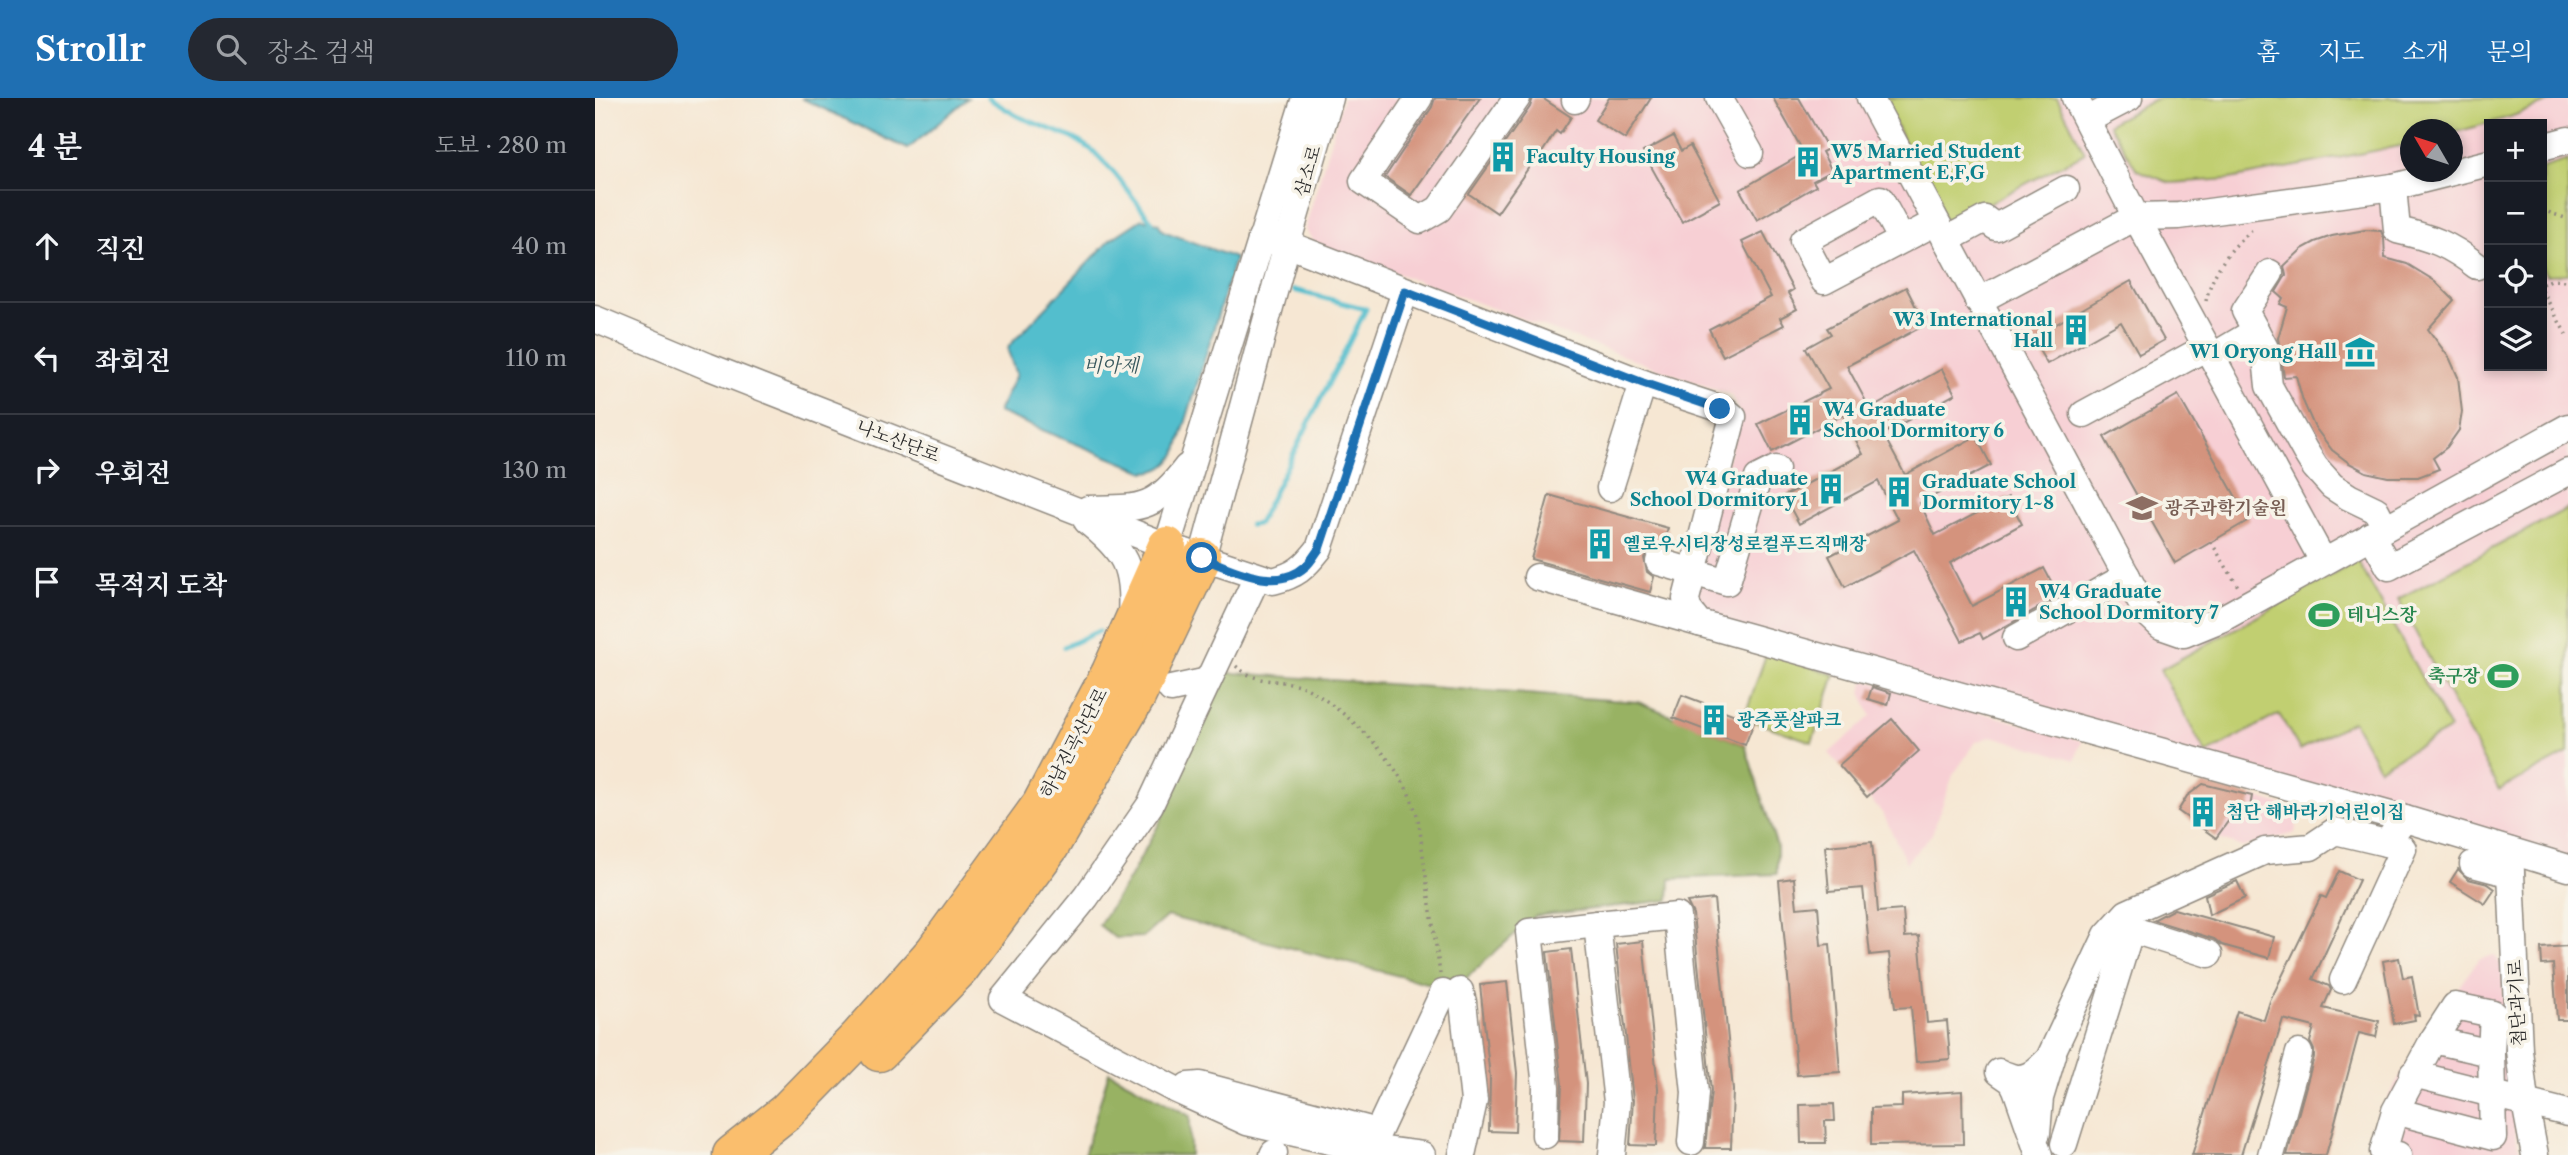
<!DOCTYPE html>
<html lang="ko">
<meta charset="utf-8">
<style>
:root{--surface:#171b24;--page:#242831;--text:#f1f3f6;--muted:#9ea1a6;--line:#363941;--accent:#1f6fb2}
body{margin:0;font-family:"Libre Caslon Text","Noto Serif KR",serif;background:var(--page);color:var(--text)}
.controls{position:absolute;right:21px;top:21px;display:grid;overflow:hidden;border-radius:0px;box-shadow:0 4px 10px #0003}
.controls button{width:63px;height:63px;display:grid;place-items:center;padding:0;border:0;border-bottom:2px solid var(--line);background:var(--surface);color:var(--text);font:35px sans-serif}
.compass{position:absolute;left:1805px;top:21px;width:63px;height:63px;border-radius:50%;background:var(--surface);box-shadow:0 4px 10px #0003;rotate:309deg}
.stop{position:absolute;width:21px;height:21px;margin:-16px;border:5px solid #1f6fb2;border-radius:50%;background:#fff}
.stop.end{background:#1f6fb2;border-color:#fff;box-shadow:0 2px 7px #0008}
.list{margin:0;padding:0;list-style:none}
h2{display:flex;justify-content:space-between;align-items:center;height:91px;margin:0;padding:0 28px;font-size:30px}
h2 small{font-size:23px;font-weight:400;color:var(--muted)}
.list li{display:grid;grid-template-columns:46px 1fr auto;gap:21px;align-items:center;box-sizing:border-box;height:112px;padding:0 28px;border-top:2px solid var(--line)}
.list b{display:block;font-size:26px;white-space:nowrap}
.list em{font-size:23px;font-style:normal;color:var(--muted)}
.icon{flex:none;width:38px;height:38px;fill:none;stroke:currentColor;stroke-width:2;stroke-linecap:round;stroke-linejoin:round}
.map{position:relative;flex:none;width:1973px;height:1057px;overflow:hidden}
header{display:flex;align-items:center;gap:42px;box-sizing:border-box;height:98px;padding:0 35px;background:var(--accent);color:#fff}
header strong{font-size:33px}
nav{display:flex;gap:38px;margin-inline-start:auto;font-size:24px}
.search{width:490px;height:63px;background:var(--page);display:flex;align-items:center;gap:18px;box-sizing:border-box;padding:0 24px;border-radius:38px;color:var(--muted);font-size:26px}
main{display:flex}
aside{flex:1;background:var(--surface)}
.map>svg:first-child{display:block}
</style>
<header>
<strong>Strollr</strong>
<div class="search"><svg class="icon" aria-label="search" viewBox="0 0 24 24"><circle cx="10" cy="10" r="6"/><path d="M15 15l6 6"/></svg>장소 검색</div>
<nav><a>홈</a><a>지도</a><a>소개</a><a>문의</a></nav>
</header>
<main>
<aside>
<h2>4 분<small>도보 · 280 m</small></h2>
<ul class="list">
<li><svg class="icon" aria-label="ahead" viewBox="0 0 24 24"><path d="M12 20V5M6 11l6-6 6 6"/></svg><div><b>직진</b></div><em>40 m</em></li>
<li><svg class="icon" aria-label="left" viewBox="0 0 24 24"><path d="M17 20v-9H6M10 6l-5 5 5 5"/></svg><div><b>좌회전</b></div><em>110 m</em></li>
<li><svg class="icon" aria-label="right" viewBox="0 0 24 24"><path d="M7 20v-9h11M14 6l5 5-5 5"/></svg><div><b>우회전</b></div><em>130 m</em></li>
<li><svg class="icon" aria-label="arrive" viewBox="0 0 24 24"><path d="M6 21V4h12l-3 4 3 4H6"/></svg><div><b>목적지 도착</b></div></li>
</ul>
</aside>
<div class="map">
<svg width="1973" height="1057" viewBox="0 0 1973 1057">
<rect width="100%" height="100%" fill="#f7f3e8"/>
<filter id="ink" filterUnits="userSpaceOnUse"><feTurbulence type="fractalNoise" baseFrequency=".0143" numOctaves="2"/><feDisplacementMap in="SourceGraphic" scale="14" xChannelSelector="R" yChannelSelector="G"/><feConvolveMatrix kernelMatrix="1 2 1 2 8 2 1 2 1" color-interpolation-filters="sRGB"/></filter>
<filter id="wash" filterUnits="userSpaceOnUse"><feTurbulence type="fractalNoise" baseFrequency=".00686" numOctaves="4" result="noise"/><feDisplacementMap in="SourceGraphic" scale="28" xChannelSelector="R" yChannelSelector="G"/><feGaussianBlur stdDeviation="1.57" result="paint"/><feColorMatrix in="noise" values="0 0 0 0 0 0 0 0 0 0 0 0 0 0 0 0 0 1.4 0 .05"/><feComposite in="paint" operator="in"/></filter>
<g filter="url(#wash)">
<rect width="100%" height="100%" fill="#f6e7d3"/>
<g fill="#f7cfd4" fill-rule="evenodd">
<path d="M748,0H1973V762L1109,522L1095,503L1145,316L1136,297L727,148L717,141L710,131ZM1894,26H1947V268H1894ZM1815,32H1857V74H1815Z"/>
<polygon points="1270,582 1487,643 1480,662 1397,638 1381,644 1358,677 1337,736 1311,765 1289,717 1234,655 1276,618 1266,594"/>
<polygon points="1657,698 1704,713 1700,735 1647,749 1621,740 1636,710 1654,715"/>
<polygon points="1899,857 1907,868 1910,931 1920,1035 1926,1057 1775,1057 1788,1008 1830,935 1884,861"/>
</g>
<g fill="#c1cf71" stroke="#767d4e" stroke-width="2">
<polygon points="1287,0 1462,0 1490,55 1352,127"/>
<polygon points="1563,0 1965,0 1915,19 1858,35 1857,32 1815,32 1815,46 1635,81 1575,85 1542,72 1514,26"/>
<polygon points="1973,62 1973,176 1951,177 1947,169 1947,70"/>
<polygon points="1973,410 1973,655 1904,692 1803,501"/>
<polygon points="1763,463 1855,631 1784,670 1758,623 1705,652 1684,616 1611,656 1565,572"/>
<polygon points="1172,554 1240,577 1217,644 1149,620"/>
</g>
<g fill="#98b263" stroke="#626e47" stroke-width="2">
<polygon points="625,574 1043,604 1150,647 1182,749 1182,776 1075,781 1074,802 940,818 858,892 572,818 548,839 520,840 504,827 535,779 564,726"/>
<polygon points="514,974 595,1018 595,1057 489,1057"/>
</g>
<g fill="#52becd" stroke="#3e747c" stroke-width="2">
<polygon points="206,0 373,0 313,51"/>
<path d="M547,121L563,125L568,133L640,160L581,356C572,368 566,373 550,374L403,314L421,277L413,253L414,248L515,142Z"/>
</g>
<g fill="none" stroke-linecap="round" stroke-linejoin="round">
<g stroke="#52becd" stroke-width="5">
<polyline points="393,0 422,18 480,41 497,52 520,76 557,124"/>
<polyline points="632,179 646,181"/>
<polyline points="655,427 663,426 771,211 699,192"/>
<polyline points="469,549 504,533"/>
</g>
</g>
<g id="blocks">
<g fill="#d4937d">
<polygon points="840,0 885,0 816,97 790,79 837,9"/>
<polygon points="938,0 947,0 976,19 965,36 961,33 941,64 939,62 902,115 874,96 935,9"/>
<polygon points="1014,0 1056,0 1030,41 1000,22"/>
<polygon points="1178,0 1204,0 1233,51 1227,54 1237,73 1218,83 1221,88 1162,122 1145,92 1209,55"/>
<polygon points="1078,38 1086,53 1095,48 1125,103 1087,124 1048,54"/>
<polygon points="1770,132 1786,133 1789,140 1790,160 1812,166 1840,183 1859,202 1833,231 1855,261 1863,279 1867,314 1864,332 1852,349 1838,360 1844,371 1823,379 1793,379 1771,374 1754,365 1737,352 1719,328 1708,303 1701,278 1689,279 1683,240 1692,209 1685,206 1688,200 1681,194 1691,177 1689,168 1707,151 1720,144 1737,138"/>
<polygon points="1168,134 1198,192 1193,195 1202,211 1185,220 1189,227 1128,258 1114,231 1176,199 1147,144"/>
<polygon points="1536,183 1569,242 1544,256 1526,224 1452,266 1437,240"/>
<polygon points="1311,189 1330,227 1252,268 1275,311 1347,271 1360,296 1288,336 1310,377 1381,338 1396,367 1325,405 1340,437 1413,399 1427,426 1355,465 1377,508 1449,470 1464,498 1388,541 1385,535 1367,543 1319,452 1250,489 1234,458 1303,422 1283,383 1204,426 1189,398 1268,356 1248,317 1177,354 1163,326 1234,291 1211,250 1236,236 1232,230"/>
<polygon points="1583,297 1654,422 1580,465 1509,339"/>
<polygon points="954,397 1073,430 1068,449 1054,452 1049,460 1052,474 1059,479 1055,494 936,461"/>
<polygon points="1277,589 1296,595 1293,607 1273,601"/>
<polygon points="1087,597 1159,624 1150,647 1078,620"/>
<polygon points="1297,621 1324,653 1272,699 1244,667"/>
<polygon points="1608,686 1657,698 1654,715 1642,711 1621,740 1583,713 1592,698"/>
<polygon points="1277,744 1283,814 1308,812 1310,839 1324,838 1332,925 1352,923 1355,961 1321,964 1316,909 1300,910 1294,855 1275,857 1268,790 1234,793 1230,748"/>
<polygon points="1863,771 1873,781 1893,786 1900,791 1890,806 1855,784"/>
<polygon points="1744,773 1764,782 1718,881 1734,888 1736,892 1728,910 1784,923 1781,939 1764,935 1731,1057 1692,1057 1719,959 1719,952 1715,944 1719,929 1688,921 1646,1057 1597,1057 1642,913 1669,922 1675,903 1726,798 1731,800"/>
<polygon points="1199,780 1202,810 1223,808 1226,847 1235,846 1245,974 1202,977 1184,782"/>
<polygon points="1642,783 1650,800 1614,817 1610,797"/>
<polygon points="1119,801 1138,992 1136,1050 1110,1050 1116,993 1098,816 1092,804"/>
<polygon points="1579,811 1679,839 1674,860 1627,847 1619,841 1558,822"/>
<polygon points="1048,843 1063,990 1061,1048 1035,1047 1038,1002 1021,846"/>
<polygon points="1973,848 1973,922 1962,922 1958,866 1947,867 1946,850"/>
<polygon points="976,851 991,986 989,1044 964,1043 967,987 952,854"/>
<polygon points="1804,860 1808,880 1817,878 1824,918 1819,917 1820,922 1799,926 1788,863"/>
<polygon points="912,884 922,975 920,1034 894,1033 895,979 885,887"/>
<polygon points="1367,993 1368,1046 1276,1047 1276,1010 1307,1009 1307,997"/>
<polygon points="1239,1006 1240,1023 1230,1023 1231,1045 1206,1045 1205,1007"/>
</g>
</g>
</g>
<g filter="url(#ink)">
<use href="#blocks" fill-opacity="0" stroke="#90897f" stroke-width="2"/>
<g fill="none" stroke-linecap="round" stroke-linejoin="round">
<g stroke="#90897f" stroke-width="29">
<g id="minor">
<polyline points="824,0 768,83 825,122 844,111 922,0"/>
<polyline points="1124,0 1155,55"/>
<polyline points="1275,0 1551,514 1566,528 1589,536 1628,520 1973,329"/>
<polyline points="1480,0 1541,119 1728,463"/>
<polyline points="980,2 981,0"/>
<polyline points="1492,22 1534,0"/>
<polyline points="1947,49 1973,42"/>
<path d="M1798,89L1802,132C1837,140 1854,146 1882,168"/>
<polyline points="666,141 692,146 1048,285 1130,312 1138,319 1091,501 1093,511 1104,525 1810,721 1973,770"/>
<polyline points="1307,142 1285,101 1208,143 1229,183 1341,124"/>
<polyline points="1351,142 1390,121 1401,129 1471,91"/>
<polyline points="1383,203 1541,119 1584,118 1798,89 1894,65"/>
<path d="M0,221L112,268L572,448L678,483C701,477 709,470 724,451L810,193"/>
<polyline points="1661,233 1650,213 1675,175"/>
<polyline points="1617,259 1661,233 1670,250 1674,288 1710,353 1720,369 1737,388 1754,399 1781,412 1790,429"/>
<polyline points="1489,316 1612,249"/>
<polyline points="1015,390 1048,285"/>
<path d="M493,411C545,410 559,413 592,369"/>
<path d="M492,423C530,453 539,469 536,518"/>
<polyline points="1776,437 1794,469 1973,374"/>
<polyline points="572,448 710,0"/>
<polyline points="607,460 692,146 735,0"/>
<polyline points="1064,464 1132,484 1163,380 1181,371"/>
<polyline points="662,479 555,707 491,799 408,901 577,990 652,1024 757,1048 827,1057"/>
<polyline points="942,479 1104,525"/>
<polyline points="1421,540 1532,478"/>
<polyline points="576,591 613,583"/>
<polyline points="1915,753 1924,952 1930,1004 1940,1057"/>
<polyline points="1878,766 1916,776"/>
<polyline points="1522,827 1614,856"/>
<polyline points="1748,882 1808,751 1791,745"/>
<polyline points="865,893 868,904 879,1003 867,1057"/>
<polyline points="1838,942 1860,908 1898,916 1896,955"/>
<polyline points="1404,974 1417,983 1421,991 1444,1057"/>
<polyline points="1818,976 1973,1015"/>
<path d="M1411,977C1429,986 1441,974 1454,961L1512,837L1532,815L1670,753L1716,749L1740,733L1791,745L1810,721"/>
<polyline points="593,988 605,987 783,1034 848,895"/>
<polyline points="1800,1013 1898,1039 1896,955 1838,942 1800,1013 1788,1054 1803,1057"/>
<polyline points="1442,1035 1445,1000 1458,957"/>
<polyline points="950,1037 951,989 934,834 1002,826"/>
<polyline points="1469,1046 1536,831"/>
<polyline points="678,1057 679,1055"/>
<polyline points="1017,1057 1022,1004 1002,826 1082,818 1100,995 1096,1044"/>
<polyline points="1676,1057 1704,955"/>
</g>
</g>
<g stroke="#90897f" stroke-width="41">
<g id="highway">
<polyline points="284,954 365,870 455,748 541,599 607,460"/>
<polyline points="137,1057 191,1014 264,939 340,853 446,707 516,574 572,448"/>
</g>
</g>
<g stroke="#90897f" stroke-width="3.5" stroke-dasharray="2 5" stroke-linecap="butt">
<polyline points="1947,112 1973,121"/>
<polyline points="1947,186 1956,182 1973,183"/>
<polyline points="1947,192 1973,240"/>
<path d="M1611,203C1617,174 1636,148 1659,131"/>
<polyline points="1616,444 1644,490"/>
<path d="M641,568C668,592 690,575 720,595C762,623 803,662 820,711C826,727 826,747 829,764C834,801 840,839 845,876"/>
</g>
<use href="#minor" stroke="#fff" stroke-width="26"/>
<use href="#highway" stroke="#fabe6d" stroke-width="38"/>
</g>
</g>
<g fill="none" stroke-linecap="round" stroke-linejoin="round" filter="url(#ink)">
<path stroke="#1f6fb2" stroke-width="9" d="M607,460C639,471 680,496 711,468C716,464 720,456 724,451L810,193L1048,285L1125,311"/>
</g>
<defs>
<g id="building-bare" transform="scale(2.415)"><path d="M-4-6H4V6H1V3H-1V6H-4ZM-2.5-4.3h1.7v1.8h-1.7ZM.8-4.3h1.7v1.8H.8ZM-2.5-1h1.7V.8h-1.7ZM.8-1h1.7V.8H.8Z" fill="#0f9aa8" stroke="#f7f3e8" stroke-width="2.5" paint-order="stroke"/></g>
<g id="museum-bare" transform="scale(2.415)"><path d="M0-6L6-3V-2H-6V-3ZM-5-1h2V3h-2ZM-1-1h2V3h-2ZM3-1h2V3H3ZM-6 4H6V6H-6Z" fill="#0f9aa8" stroke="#f7f3e8" stroke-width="2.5" paint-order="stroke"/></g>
<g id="university-bare" transform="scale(2.415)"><path d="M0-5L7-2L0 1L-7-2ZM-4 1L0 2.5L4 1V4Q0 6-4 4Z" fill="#8d6e63" stroke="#f7f3e8" stroke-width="2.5" paint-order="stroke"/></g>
<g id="stadium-bare" transform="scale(2.415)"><path d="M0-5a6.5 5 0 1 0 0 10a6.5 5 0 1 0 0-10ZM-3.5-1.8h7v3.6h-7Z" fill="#2e9e5b" stroke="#f7f3e8" stroke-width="2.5" paint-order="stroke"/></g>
</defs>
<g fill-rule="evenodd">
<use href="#building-bare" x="908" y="59"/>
<use href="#building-bare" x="1213" y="64"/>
<use href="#building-bare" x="1481" y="232"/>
<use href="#museum-bare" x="1765" y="254"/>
<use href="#building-bare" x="1205" y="322"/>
<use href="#building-bare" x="1236" y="391"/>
<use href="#building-bare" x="1304" y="394"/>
<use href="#university-bare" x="1547" y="410"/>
<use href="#building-bare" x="1005" y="446"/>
<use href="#building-bare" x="1421" y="504"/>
<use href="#stadium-bare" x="1729" y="517"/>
<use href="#stadium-bare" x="1908" y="578"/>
<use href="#building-bare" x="1119" y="622"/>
<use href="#building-bare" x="1608" y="714"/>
</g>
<g text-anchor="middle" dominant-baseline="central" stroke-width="7" stroke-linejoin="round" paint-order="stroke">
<g font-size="18" font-weight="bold" fill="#0d838f" stroke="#f7f3e8" text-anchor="start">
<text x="1236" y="54">W5 Married Student<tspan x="1236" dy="21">Apartment E,F,G</tspan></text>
<text x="931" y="59">Faculty Housing</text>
<text x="1458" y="222" text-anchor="end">W3 International<tspan x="1458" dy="21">Hall</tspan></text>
<text x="1742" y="254" text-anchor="end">W1 Oryong Hall</text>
<text x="1228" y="312">W4 Graduate<tspan x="1228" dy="21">School Dormitory 6</tspan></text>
<text x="1213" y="381" text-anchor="end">W4 Graduate<tspan x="1213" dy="21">School Dormitory 1</tspan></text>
<text x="1327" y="384">Graduate School<tspan x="1327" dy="21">Dormitory 1~8</tspan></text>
<text x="1028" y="446">옐로우시티장성로컬푸드직매장</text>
<text x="1444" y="494">W4 Graduate<tspan x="1444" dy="21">School Dormitory 7</tspan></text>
<text x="1142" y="622">광주풋살파크</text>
<text x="1631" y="714">첨단 해바라기어린이집</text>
</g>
<g font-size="18" fill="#2b2b2b" stroke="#f7f3e8">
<text transform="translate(713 73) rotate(-74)">삼소로</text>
<text transform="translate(303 343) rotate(21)">나노산단로</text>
<text transform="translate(479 645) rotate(-62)">하남진곡산단로</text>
<text transform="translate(1922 905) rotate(-93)">첨단과기로</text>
</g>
<g font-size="18" font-weight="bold" fill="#785e54" stroke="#f7f3e8" text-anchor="start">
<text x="1570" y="410">광주과학기술원</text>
</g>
<g font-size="18" font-weight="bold" fill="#27864d" stroke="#f7f3e8" text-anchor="start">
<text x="1752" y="517">테니스장</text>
<text x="1885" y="578" text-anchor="end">축구장</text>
</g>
<g font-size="19" font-style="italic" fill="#37575c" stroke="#f7f3e8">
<text x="516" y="267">비아제</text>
</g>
</g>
</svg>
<div class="controls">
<button>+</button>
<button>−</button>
<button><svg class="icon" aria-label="locate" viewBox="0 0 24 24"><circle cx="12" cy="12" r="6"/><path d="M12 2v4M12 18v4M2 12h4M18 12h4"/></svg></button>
<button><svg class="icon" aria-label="layers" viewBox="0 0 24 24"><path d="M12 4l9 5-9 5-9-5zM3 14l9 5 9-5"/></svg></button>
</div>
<svg class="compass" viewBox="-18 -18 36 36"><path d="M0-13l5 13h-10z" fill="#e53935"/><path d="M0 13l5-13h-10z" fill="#9ea1a6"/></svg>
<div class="stop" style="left:607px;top:460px"></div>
<div class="stop end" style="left:1125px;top:311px"></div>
</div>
</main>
